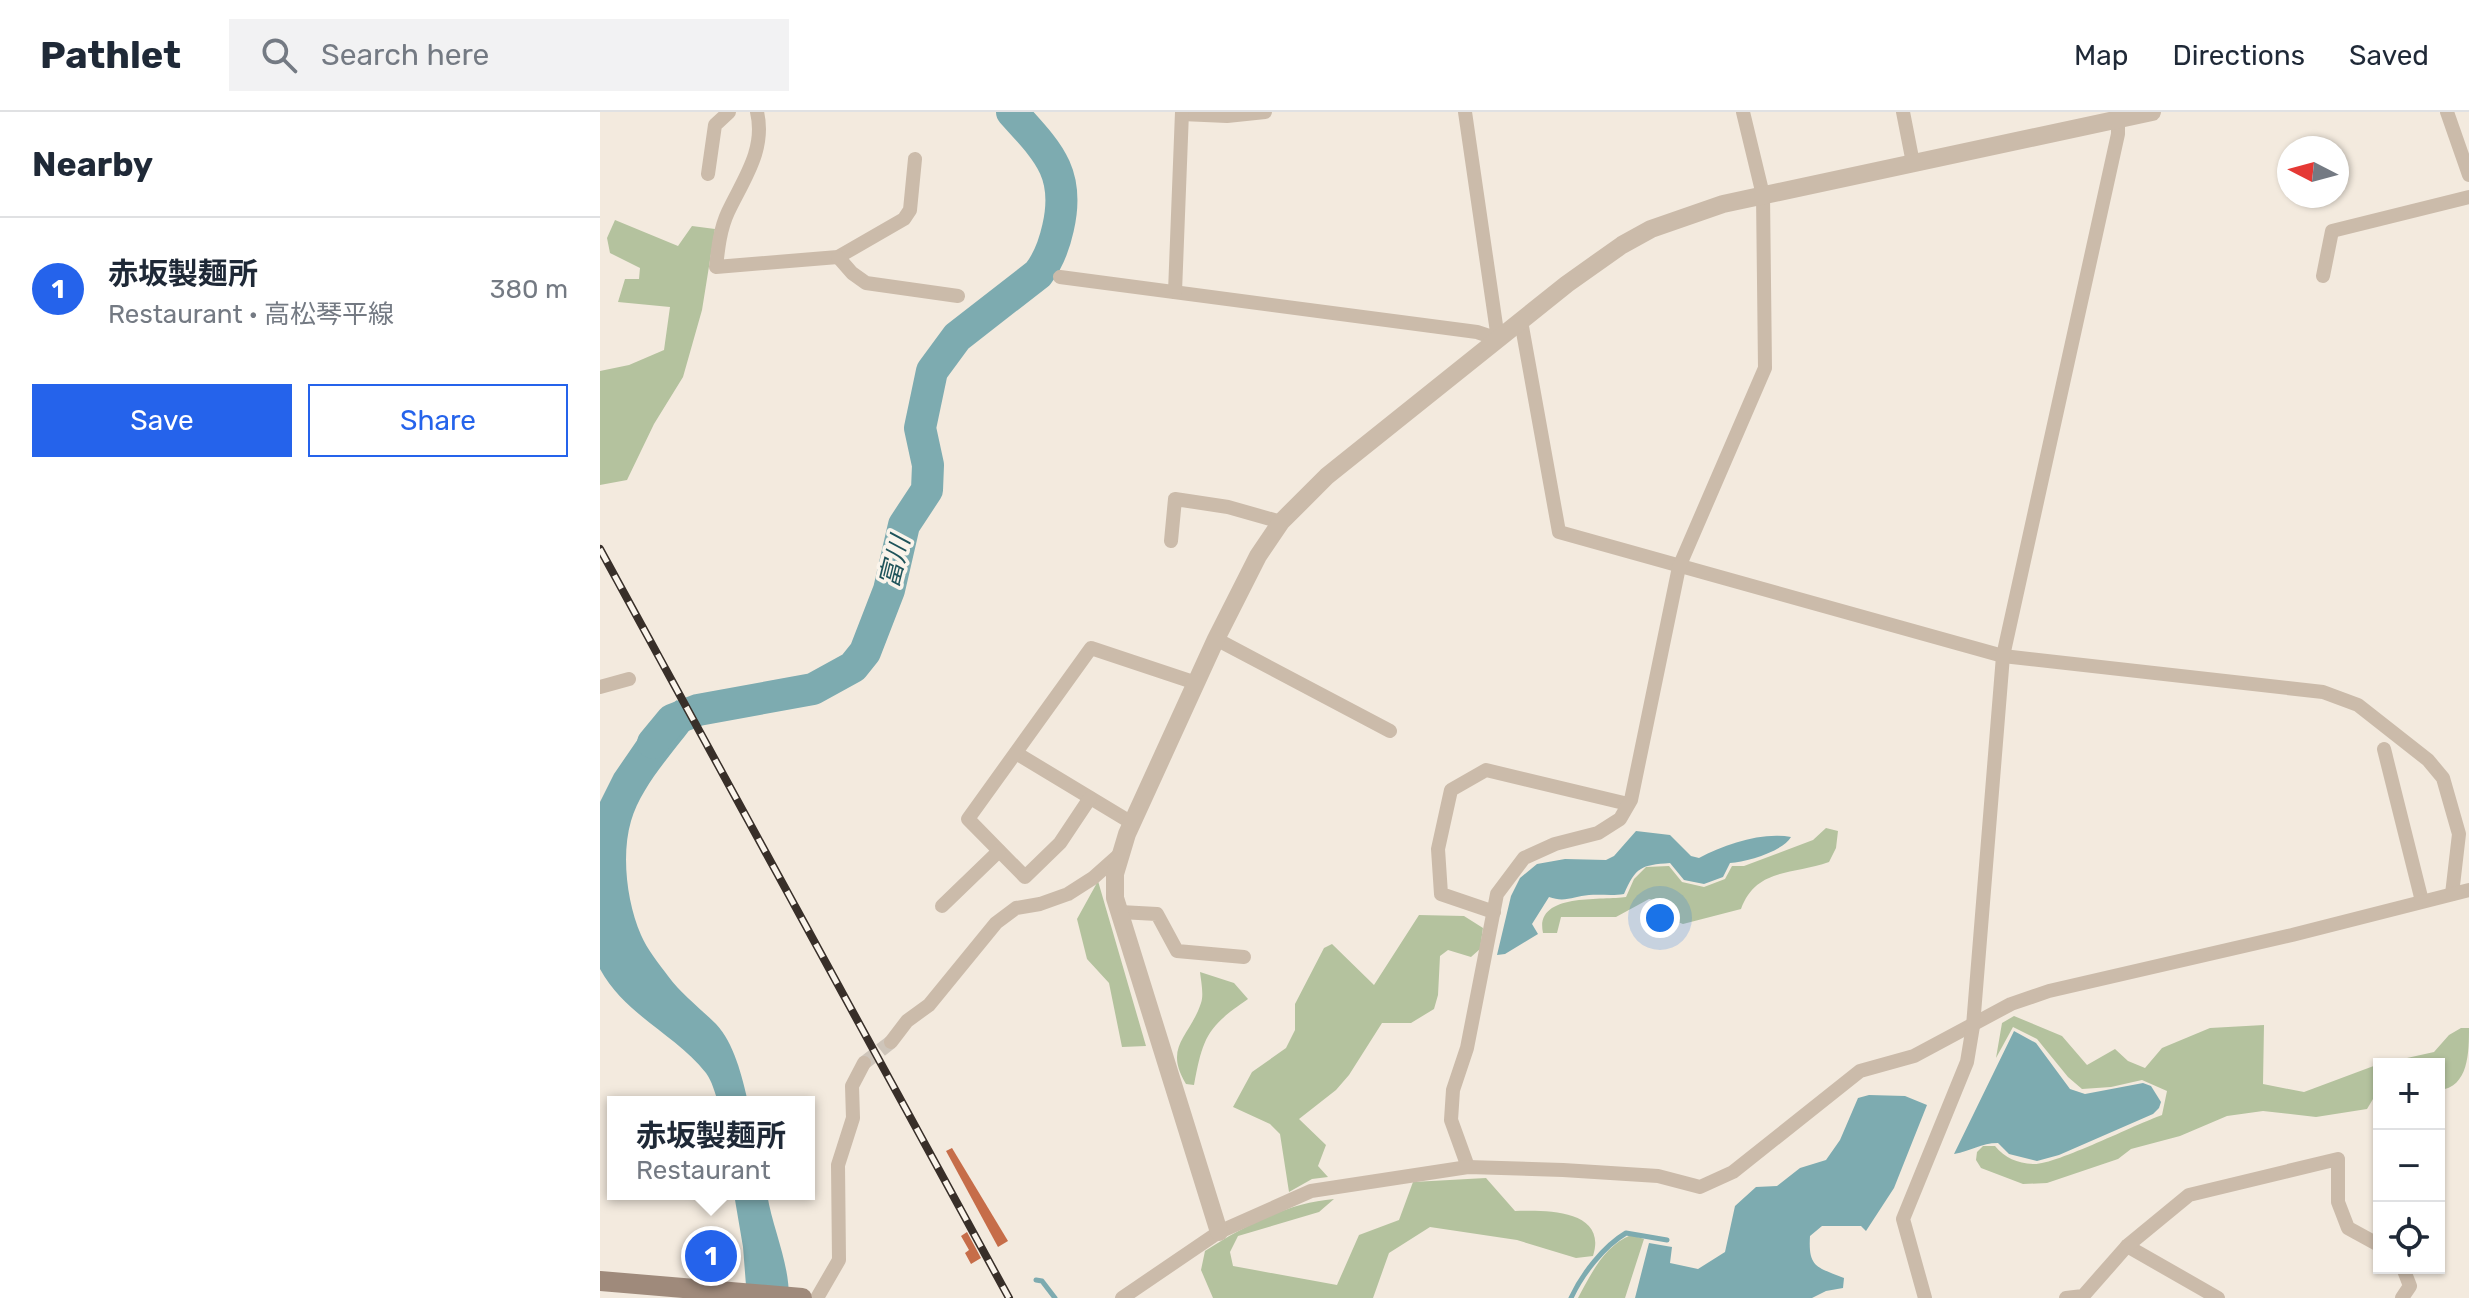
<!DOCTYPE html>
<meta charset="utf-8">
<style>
:root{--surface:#fff;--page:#f2f2f3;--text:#1f2937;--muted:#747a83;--line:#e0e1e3;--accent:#2563eb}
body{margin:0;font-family:Rubik,"Noto Sans JP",sans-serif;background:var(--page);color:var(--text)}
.controls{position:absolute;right:24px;bottom:24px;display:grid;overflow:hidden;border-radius:0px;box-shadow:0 2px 6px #0004}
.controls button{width:72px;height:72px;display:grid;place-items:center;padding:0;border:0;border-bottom:2px solid var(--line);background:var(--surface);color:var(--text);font:40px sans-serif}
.compass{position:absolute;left:1677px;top:24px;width:72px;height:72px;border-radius:50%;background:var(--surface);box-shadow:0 2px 6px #0004;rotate:276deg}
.you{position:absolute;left:1060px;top:806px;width:28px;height:28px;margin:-20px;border:6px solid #fff;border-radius:50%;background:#1a73e8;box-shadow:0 0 0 12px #1a73e833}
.badge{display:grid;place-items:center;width:52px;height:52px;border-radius:50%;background:var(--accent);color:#fff;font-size:26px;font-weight:700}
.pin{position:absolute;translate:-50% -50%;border:4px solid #fff;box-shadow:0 2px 8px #0006}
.popup{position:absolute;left:7px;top:984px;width:208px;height:104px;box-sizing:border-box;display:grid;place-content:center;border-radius:0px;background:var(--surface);filter:drop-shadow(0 2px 6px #0005);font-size:26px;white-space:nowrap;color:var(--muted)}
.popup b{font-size:30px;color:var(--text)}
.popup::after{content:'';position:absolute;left:50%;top:100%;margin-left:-16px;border:16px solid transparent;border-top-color:var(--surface)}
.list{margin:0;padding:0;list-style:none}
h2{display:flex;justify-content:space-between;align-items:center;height:104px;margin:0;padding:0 32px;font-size:34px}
h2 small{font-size:26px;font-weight:400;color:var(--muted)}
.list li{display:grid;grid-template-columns:52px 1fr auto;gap:24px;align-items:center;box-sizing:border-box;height:144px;padding:0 32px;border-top:2px solid var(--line)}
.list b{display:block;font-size:30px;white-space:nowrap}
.list p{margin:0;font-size:26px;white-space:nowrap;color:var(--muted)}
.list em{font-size:26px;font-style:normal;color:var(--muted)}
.actions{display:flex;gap:16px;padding:24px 32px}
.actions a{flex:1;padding:18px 0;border:2px solid var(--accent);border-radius:0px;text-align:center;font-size:28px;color:var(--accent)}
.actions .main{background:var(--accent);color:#fff}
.icon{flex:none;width:44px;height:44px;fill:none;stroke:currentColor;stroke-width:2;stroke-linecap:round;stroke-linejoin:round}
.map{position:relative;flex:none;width:1869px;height:1186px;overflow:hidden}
header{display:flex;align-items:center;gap:48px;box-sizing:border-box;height:112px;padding:0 40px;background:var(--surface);border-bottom:2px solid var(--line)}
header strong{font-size:38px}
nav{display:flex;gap:44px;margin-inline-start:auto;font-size:28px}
.search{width:560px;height:72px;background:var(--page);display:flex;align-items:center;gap:20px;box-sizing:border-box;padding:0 28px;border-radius:0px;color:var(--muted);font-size:30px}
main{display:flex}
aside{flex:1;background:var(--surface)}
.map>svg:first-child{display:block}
</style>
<header>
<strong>Pathlet</strong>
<div class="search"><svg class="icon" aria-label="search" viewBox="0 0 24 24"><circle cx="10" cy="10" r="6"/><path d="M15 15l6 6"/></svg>Search here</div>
<nav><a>Map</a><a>Directions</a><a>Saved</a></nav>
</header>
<main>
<aside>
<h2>Nearby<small></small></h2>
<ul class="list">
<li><span class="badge">1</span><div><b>赤坂製麺所</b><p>Restaurant · 高松琴平線</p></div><em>380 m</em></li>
</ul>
<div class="actions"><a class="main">Save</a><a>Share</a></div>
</aside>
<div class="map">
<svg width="1869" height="1186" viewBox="0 0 1869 1186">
<rect width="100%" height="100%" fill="#f3eade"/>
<g fill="#b4c29e">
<polygon points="15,108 78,134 92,114 115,117 102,198 83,265 54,312 27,368 0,373 0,259 29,253 64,238 70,195 18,190 25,167 39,167 40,156 10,141 7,126"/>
<path d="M1226,716L1238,719L1236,736L1229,750C1192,763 1156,756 1141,797L1083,812L1072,808L1067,790L1049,787L1016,805H961L957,821H943C934,780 1002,789 1026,785L1034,767L1046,755L1069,754L1082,770L1104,775L1125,767L1132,754H1144L1213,728Z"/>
<polygon points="498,769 546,934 522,935 509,871 487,847 477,807"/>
<polygon points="819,803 864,804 883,816 880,837 871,845 848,838 840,844 838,883 834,897 811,911 782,911 749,963 736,978 699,1007 726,1033 718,1054 728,1065 712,1067 689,1080 680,1022 670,1012 633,995 652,960 686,936 695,918 695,892 724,836 732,832 774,873"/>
<path d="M600,860L634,871L648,887C607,915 603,925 594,973L586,972C563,934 590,925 601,891C604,883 601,869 600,860Z"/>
<path d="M1414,904L1462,924L1487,953L1515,937L1528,949L1545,956L1562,936L1610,916L1664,913L1663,972L1704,980L1779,952V977L1767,997L1716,1005L1663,999L1627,1004L1580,1024L1531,1037L1518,1047L1447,1071L1423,1072L1381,1056L1376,1048L1377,1040L1383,1034H1395C1405,1046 1417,1051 1433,1052C1453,1054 1536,1012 1562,1003L1567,979L1542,968L1511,975L1482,977L1468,965L1437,927L1413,915L1396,946L1402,911Z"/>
<path d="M1861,916H1869C1869,939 1869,976 1839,978V952H1780L1834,940L1849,923Z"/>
<path d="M886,1066L915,1099C945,1098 1008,1097 993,1144L976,1146L917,1128L830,1115L789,1141L773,1186H613L601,1158L605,1139C644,1114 687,1091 734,1087L719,1100L638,1124L630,1140L633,1154L737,1173L759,1123L799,1108L813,1070Z"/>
<path d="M1031,1123L1044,1127L1025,1186H978C991,1162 1004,1134 1031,1123Z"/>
</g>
<g fill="#7dabb0">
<path d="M77,588L91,616C70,644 41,675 31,709C21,743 27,791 41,823C47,837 59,852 68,864C81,882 100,896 116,912C134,931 142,964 148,990H118C115,981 112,969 106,961C74,921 26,904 0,857V690L14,662L38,627L57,604Z"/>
<path d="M1036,719L1070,723L1091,744L1099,746C1126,732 1161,720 1191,725C1183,739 1147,750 1130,751L1123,765L1104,772L1084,768L1070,751C1041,753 1036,755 1024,782C1012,784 1001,782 989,783C974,784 965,791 949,785L932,812L938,822L905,842L897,843L911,784L920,766L937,752L965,747L1006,748L1014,744Z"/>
<path d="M1414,919L1436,931L1470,977L1485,982L1543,971L1551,974L1561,990L1559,996L1553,1002L1459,1043L1437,1049L1409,1042L1398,1031C1381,1031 1371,1039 1354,1042Z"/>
<path d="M1269,983L1305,984L1327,993L1294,1076L1266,1119L1261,1114H1222L1210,1124C1208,1156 1217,1155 1244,1166L1243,1176L1226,1179L1212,1186H1035L1049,1131L1072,1135L1070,1151L1098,1157L1125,1140L1135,1094L1156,1075L1177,1074L1200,1056L1226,1048L1240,1028L1258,986Z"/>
<path d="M134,1082H167C173,1118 189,1149 189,1186H147L143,1135Z"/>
</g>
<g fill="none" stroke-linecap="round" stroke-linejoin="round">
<g stroke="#7dabb0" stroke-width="5">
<polyline points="436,1168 442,1169 455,1186"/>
<path d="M971,1186C982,1162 1004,1134 1026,1121L1067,1128"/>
</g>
<path stroke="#7dabb0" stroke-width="32" d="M53,631L72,608L98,598L213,577L253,555L265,540L289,478L304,413L327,378L328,353L320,316L332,259L357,225L438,162C449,148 454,134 458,116C471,60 447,39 412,0"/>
</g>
<g fill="#c66d49">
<polygon points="352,1036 408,1129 398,1135 346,1039"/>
<polygon points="367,1120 381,1146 371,1152 365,1141 369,1138 361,1124"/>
</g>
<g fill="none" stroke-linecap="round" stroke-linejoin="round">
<polyline stroke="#cec5ba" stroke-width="14" stroke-dasharray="14 7" stroke-linecap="butt" points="264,951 291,930"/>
<g stroke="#cbbbaa" stroke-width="14">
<path d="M157,0C166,38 143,68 128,100C120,117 118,137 116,155L238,145L304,107L310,98L315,47"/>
<polyline points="1303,0 1313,51"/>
<polyline points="1847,0 1869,63"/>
<polyline points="582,2 627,4 665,0"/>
<polyline points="108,62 115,13 129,0"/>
<polyline points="238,145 252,161 266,171 358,184"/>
<polyline points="1723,164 1732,119 1869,85"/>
<polyline points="460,165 877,220 898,227 865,0"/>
<polyline points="575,180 582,0"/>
<polyline points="921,209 959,420 1403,544 1723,580 1758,593 1828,648 1843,666 1859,722 1852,782"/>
<polyline points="571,429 575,387 628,395 681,410"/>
<polyline points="616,527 790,619"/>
<polyline points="0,575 29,567"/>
<polyline points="1784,637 1822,789"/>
<polyline points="416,641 532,711"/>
<polyline points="490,686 460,731 425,765 368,707 491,536 596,571"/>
<polyline points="342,794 399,739"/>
<polyline points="520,800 557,802 577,839 644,845"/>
<polyline points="894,800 841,782 838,737 851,678 886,658 1028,692"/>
<polyline points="291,930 307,909 329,893 396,811 416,796 440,792 468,782 493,766 520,742"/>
<polyline points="868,1055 851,1008 853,978 867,936 897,782 924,746 955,732 998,721 1020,707 1031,688 1079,455 1165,256 1163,83 1143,0"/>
<polyline points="1527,1134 1618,1186"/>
<polyline points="217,1186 239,1148 238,1053 253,1006 252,974 264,951"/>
<polyline points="522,1186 619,1120 711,1079 868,1055 963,1058 1058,1064 1100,1075 1133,1060 1260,959 1314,944 1411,892 1449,879 1692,823 1869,778"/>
<polyline points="1325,1186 1303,1107 1367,950 1373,914 1403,544 1518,22 1518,0"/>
<polyline points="1466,1186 1483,1184 1527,1134 1589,1083 1738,1047 1738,1090 1748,1116 1779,1133"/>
<polyline points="1802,1186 1810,1174 1803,1156"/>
</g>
<polyline stroke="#cbbbaa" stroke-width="18" points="619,1120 515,786 515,762 527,722 616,527 658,444 681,410 727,364 967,172 1022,133 1051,117 1123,92 1552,0"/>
<polyline stroke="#9f8a7b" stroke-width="20" points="0,1169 202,1186"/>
<g stroke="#382f29" stroke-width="8">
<polyline id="rail" points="0,437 409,1186"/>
</g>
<use href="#rail" stroke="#faf4eb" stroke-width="5" stroke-dasharray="15" stroke-linecap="butt"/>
</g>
<g text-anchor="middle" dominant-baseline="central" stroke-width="7" stroke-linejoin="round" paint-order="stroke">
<g font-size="26" font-style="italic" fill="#1e535a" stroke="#faf4eb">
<text transform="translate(295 450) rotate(-76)">富川</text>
</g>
</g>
</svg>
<div class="controls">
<button>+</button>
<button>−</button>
<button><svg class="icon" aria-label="locate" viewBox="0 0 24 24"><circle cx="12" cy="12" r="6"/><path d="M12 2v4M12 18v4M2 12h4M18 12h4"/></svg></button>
</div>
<svg class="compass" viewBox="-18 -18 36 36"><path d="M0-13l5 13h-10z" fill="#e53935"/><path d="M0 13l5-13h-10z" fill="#747a83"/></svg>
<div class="you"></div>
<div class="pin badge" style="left:111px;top:1144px">1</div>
<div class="popup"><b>赤坂製麺所</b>Restaurant</div>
</div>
</main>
